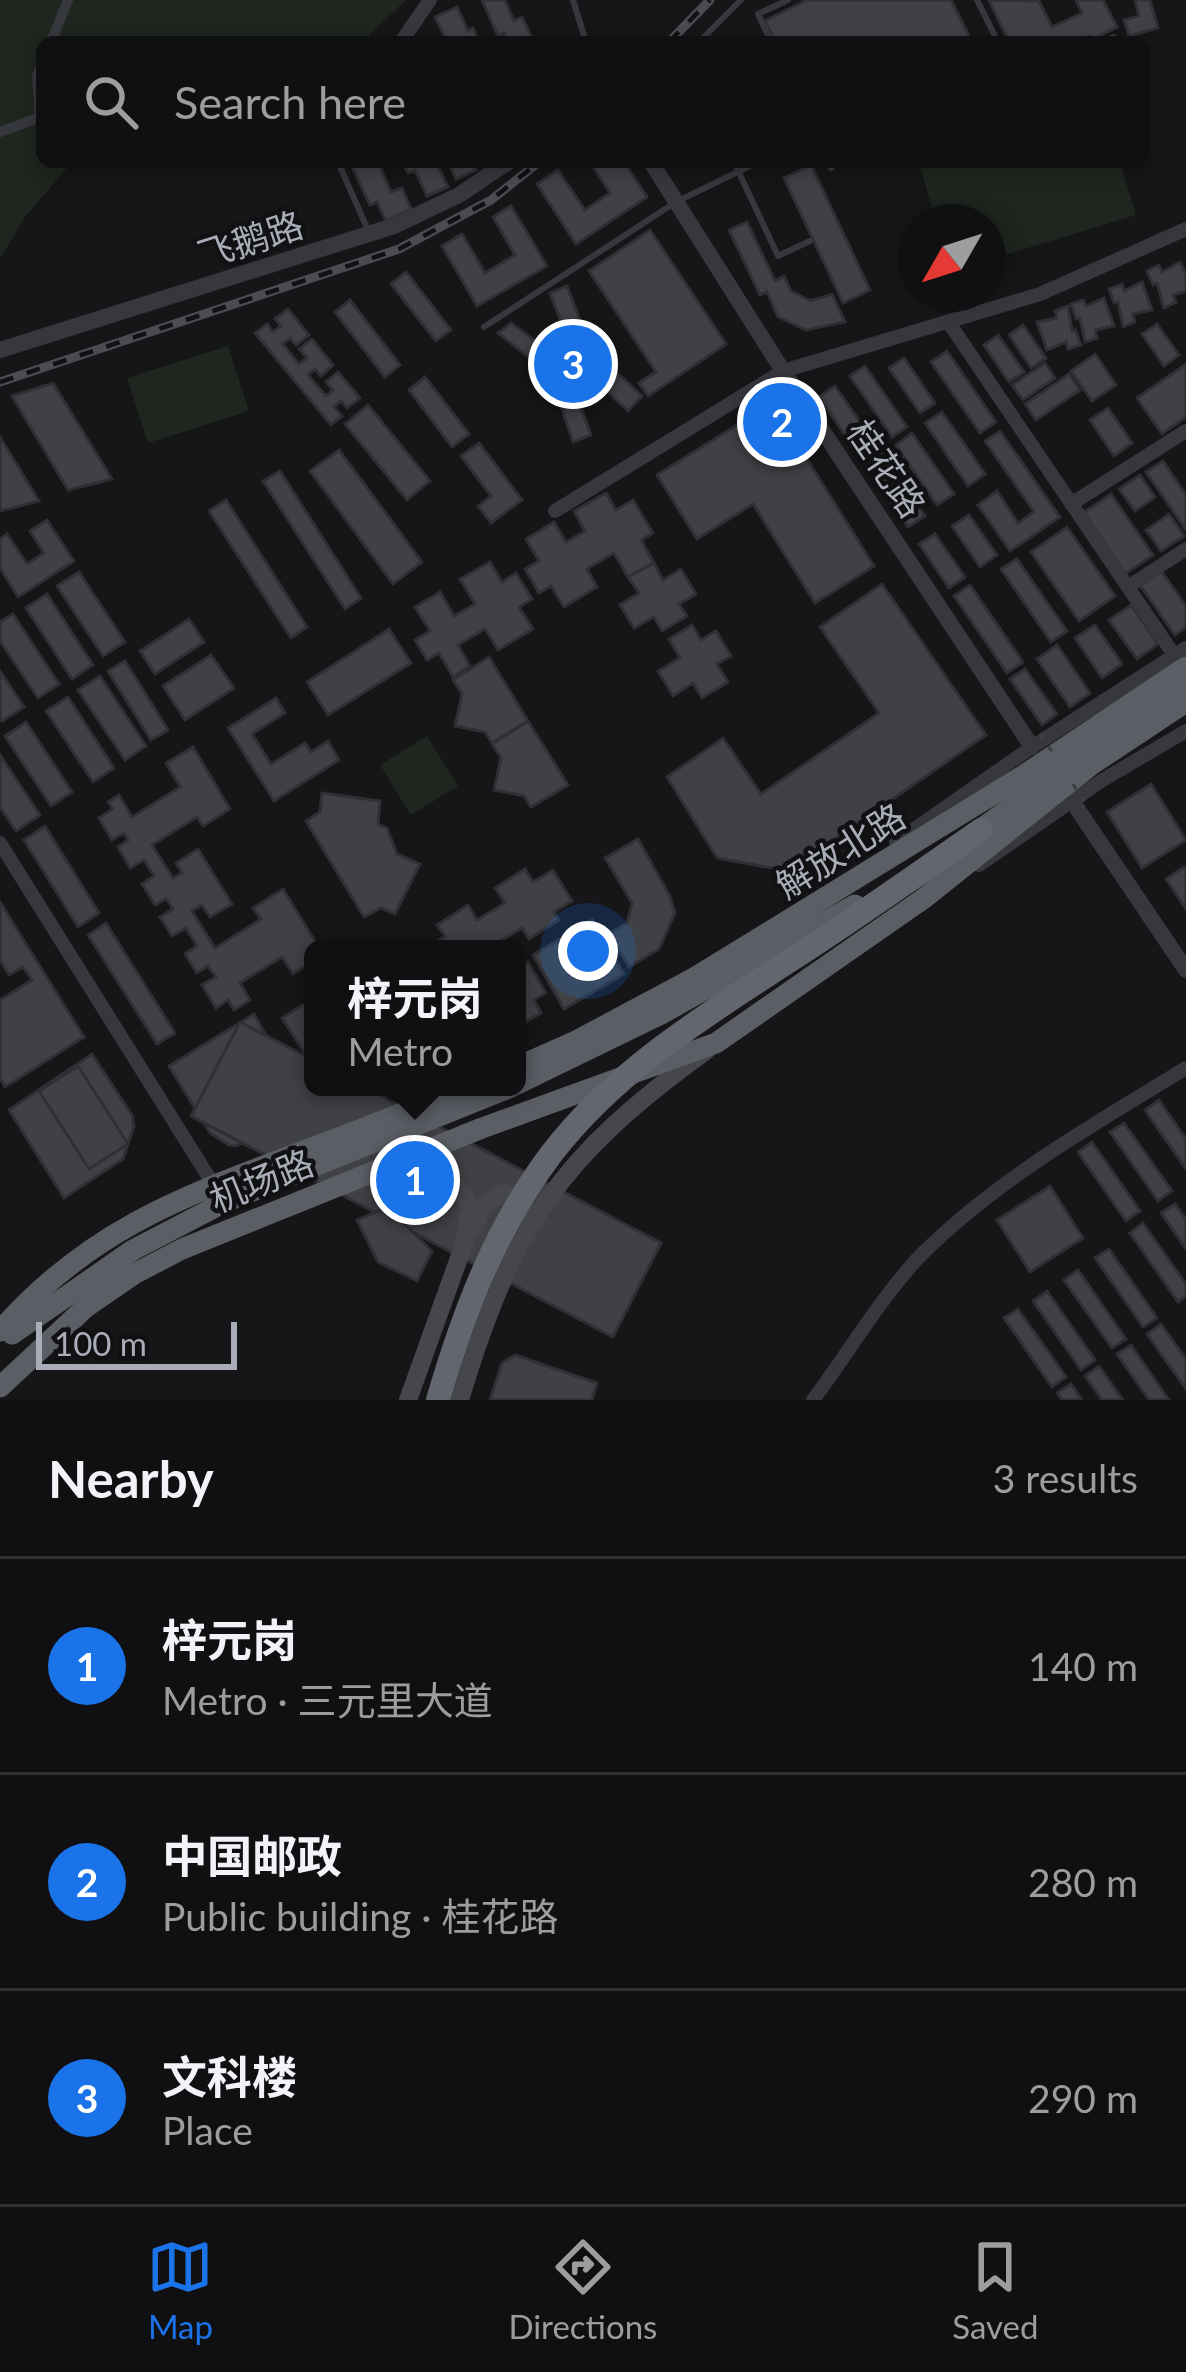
<!DOCTYPE html>
<meta charset="utf-8">
<style>
:root{--surface:#101012;--page:#19191b;--text:#f1f3f6;--muted:#9c9d9f;--line:#303032;--accent:#1a73e8}
body{margin:0;font-family:Lato,"Noto Sans SC",sans-serif;background:var(--page);color:var(--text)}
.compass{position:absolute;left:898px;top:204px;width:108px;height:108px;border-radius:50%;background:var(--surface);box-shadow:0 6px 18px #0003;rotate:231deg}
.scale{position:absolute;left:36px;bottom:30px;width:201px;box-sizing:border-box;padding-left:12px;border:6px solid #a8adb8;border-top:0;font-size:33px;line-height:42px;white-space:nowrap;color:#a8adb8;-webkit-text-stroke:9px #111113;paint-order:stroke}
.you{position:absolute;left:588px;top:951px;width:42px;height:42px;margin:-30px;border:9px solid #fff;border-radius:50%;background:#1a73e8;box-shadow:0 0 0 18px #1a73e833}
.badge{display:grid;place-items:center;width:78px;height:78px;border-radius:50%;background:var(--accent);color:#fff;font-size:39px;font-weight:700}
.pin{position:absolute;translate:-50% -50%;border:6px solid #fff;box-shadow:0 3px 12px #0006}
.popup{position:absolute;left:304px;top:940px;width:222px;height:156px;box-sizing:border-box;display:grid;place-content:center;border-radius:18px;background:var(--surface);filter:drop-shadow(0 3px 9px #0005);font-size:39px;white-space:nowrap;color:var(--muted)}
.popup b{font-size:45px;color:var(--text)}
.popup::after{content:'';position:absolute;left:50%;top:100%;margin-left:-24px;border:24px solid transparent;border-top-color:var(--surface)}
.list{margin:0;padding:0;list-style:none}
h2{display:flex;justify-content:space-between;align-items:center;height:156px;margin:0;padding:0 48px;font-size:51px}
h2 small{font-size:39px;font-weight:400;color:var(--muted)}
.list li{display:grid;grid-template-columns:78px 1fr auto;gap:36px;align-items:center;box-sizing:border-box;height:216px;padding:0 48px;border-top:3px solid var(--line)}
.list b{display:block;font-size:45px;white-space:nowrap}
.list p{margin:0;font-size:39px;white-space:nowrap;color:var(--muted)}
.list em{font-size:39px;font-style:normal;color:var(--muted)}
.icon{flex:none;width:66px;height:66px;fill:none;stroke:currentColor;stroke-width:2;stroke-linecap:round;stroke-linejoin:round}
.map{position:relative;flex:none;width:1186px;height:1400px;overflow:hidden}
.search{position:absolute;background:var(--surface);box-shadow:0 6px 18px #0003;left:36px;right:36px;top:36px;height:132px;display:flex;align-items:center;gap:30px;box-sizing:border-box;padding:0 42px;border-radius:18px;color:var(--muted);font-size:45px}
.sheet{height:804px;background:var(--surface)}
nav{display:flex;justify-content:space-around;align-items:center;box-sizing:border-box;height:168px;border-top:3px solid var(--line);background:var(--surface);font-size:33px;color:var(--muted)}
nav a{display:grid;justify-items:center;gap:6px}
nav .on{color:var(--accent)}
.map>svg:first-child{display:block}
</style>
<div class="map">
<svg width="1186" height="1400" viewBox="0 0 1186 1400">
<rect width="100%" height="100%" fill="#161618"/>
<g fill="#1e261f">
<polygon points="0,0 406,0 362,42 42,42 42,162 72,162 25,217 0,259"/>
<polygon points="919,162 1120,162 1136,215 988,260 988,222 936,222"/>
<polygon points="228,346 249,411 148,443 127,378"/>
<polygon points="427,736 458,786 411,815 380,765"/>
</g>
<g fill="#404145" stroke="#303034" stroke-width="3">
<polygon points="482,0 505,0 514,21 522,17 534,42 507,42 504,33 498,36"/>
<polygon points="807,0 951,0 972,42 775,42 765,21"/>
<polygon points="989,0 1039,1 1052,27 1082,13 1076,0 1103,0 1117,27 1091,40 1089,36 1076,42 1009,42"/>
<polygon points="1135,0 1150,0 1158,28 1129,36 1124,20 1139,16"/>
<polygon points="457,7 468,31 473,28 479,42 447,42 435,17"/>
<polygon points="350,162 378,162 391,192 402,188 411,209 386,221 377,202 370,205"/>
<polygon points="403,162 436,162 448,187 427,196 415,170 408,173"/>
<polygon points="448,162 473,162 476,170 456,179"/>
<polygon points="590,162 624,162 647,197 576,244 537,184 558,170 585,210 610,193"/>
<polygon points="811,165 870,290 843,303 784,178"/>
<polygon points="511,206 547,266 477,306 442,246 462,234 485,273 515,255 493,217"/>
<polygon points="747,222 775,281 784,276 791,291 811,301 832,294 845,322 806,330 778,317 767,292 760,295 729,230"/>
<polygon points="650,230 726,344 648,396 639,383 656,372 589,271"/>
<polygon points="1180,262 1186,275 1186,291 1173,295 1176,302 1164,308 1157,283 1153,285 1147,271 1159,265 1162,272"/>
<polygon points="406,272 451,330 436,341 391,284"/>
<polygon points="1142,282 1152,310 1133,314 1135,322 1123,327 1118,302 1114,303 1109,289 1122,284 1124,291"/>
<polygon points="567,286 583,328 607,363 642,396 628,411 587,373 572,383 591,435 573,442 556,391 539,365 498,333 511,323 555,355 570,345 550,293"/>
<polygon points="1104,298 1114,326 1095,330 1097,338 1085,342 1080,318 1076,319 1071,304 1083,300 1086,306"/>
<polygon points="350,300 400,365 385,377 335,312"/>
<polygon points="1068,306 1072,331 1075,330 1081,345 1068,349 1066,342 1047,350 1037,322 1057,318 1055,311"/>
<polygon points="288,309 309,335 296,345 290,338 283,344 299,364 307,358 299,349 312,339 333,365 321,376 315,369 308,375 326,396 333,390 326,382 338,372 360,398 347,408 341,401 334,407 342,416 331,425 255,333 267,324 273,332 281,326 275,319"/>
<polygon points="1157,324 1179,355 1164,366 1142,334"/>
<polygon points="1023,325 1046,358 1031,368 1009,335"/>
<polygon points="998,335 1024,372 1009,382 984,345"/>
<polygon points="947,351 996,422 980,433 931,362"/>
<polygon points="1095,354 1116,385 1092,401 1071,371"/>
<polygon points="904,358 935,403 920,413 889,368"/>
<polygon points="1045,363 1055,378 1023,400 1012,385"/>
<polygon points="1186,364 1186,417 1162,434 1137,398"/>
<polygon points="865,366 907,427 892,437 850,376"/>
<polygon points="1069,374 1080,390 1036,420 1025,404"/>
<polygon points="425,377 469,434 452,447 409,390"/>
<polygon points="53,383 112,479 68,490 12,396"/>
<polygon points="835,386 876,445 860,457 819,397"/>
<polygon points="772,403 874,566 815,603 753,504 697,539 657,475"/>
<polygon points="368,405 430,481 407,500 345,424"/>
<polygon points="1108,408 1132,443 1114,456 1090,420"/>
<polygon points="942,412 985,474 968,486 925,423"/>
<polygon points="1000,431 1060,517 1010,551 978,505 997,491 1018,523 1034,512 985,441"/>
<polygon points="912,433 954,494 937,505 896,445"/>
<polygon points="0,437 39,501 0,511"/>
<polygon points="479,443 522,500 491,523 478,506 491,496 461,456"/>
<polygon points="339,450 422,562 393,584 310,471"/>
<polygon points="881,453 925,516 908,527 865,464"/>
<polygon points="1163,461 1186,495 1186,530 1146,472"/>
<polygon points="280,471 361,598 345,609 263,481"/>
<polygon points="1140,475 1155,497 1135,511 1119,489"/>
<polygon points="606,493 616,510 633,500 653,533 641,540 654,563 628,577 614,553 587,569 597,587 564,607 551,586 539,593 525,569 539,561 526,539 554,522 566,542 585,531 574,511"/>
<polygon points="1111,494 1153,555 1125,574 1083,513"/>
<polygon points="226,500 307,627 291,638 209,511"/>
<polygon points="1169,514 1184,536 1161,551 1146,530"/>
<polygon points="969,515 997,555 980,567 952,526"/>
<polygon points="47,520 74,561 18,597 0,568 0,539 7,534 27,564 44,553 30,531"/>
<polygon points="1067,527 1115,596 1079,621 1031,552"/>
<polygon points="935,534 965,577 949,588 919,544"/>
<polygon points="1017,559 1067,631 1051,642 1001,569"/>
<polygon points="490,562 502,582 516,573 532,599 519,607 533,629 498,650 485,629 458,645 470,666 453,677 439,653 427,660 415,640 430,631 415,607 440,592 454,616 475,604 460,579"/>
<polygon points="654,563 663,580 681,569 696,594 679,604 687,616 662,631 654,617 634,628 620,605 639,593 628,577"/>
<polygon points="1160,569 1186,606 1186,627 1175,635 1139,584"/>
<polygon points="79,572 125,642 103,656 57,586"/>
<polygon points="882,584 986,735 788,871 717,858 667,777 723,738 761,794 879,713 820,627"/>
<polygon points="970,585 1023,662 1007,673 954,596"/>
<polygon points="47,594 93,665 72,679 26,608"/>
<polygon points="1131,605 1158,644 1137,659 1109,620"/>
<polygon points="13,614 59,684 38,698 0,641 0,622"/>
<polygon points="189,619 204,642 155,674 140,651"/>
<polygon points="692,625 701,640 716,631 731,656 717,664 728,682 702,698 693,683 673,696 658,671 680,658 669,639"/>
<polygon points="1095,625 1122,664 1102,678 1075,638"/>
<polygon points="389,629 411,663 328,715 307,682"/>
<polygon points="1057,645 1090,693 1070,707 1037,659"/>
<polygon points="211,655 234,688 185,720 163,686"/>
<polygon points="489,657 528,721 492,743 485,732 455,726 462,694 453,680"/>
<polygon points="125,661 168,730 151,740 108,671"/>
<polygon points="1025,669 1057,714 1042,725 1010,679"/>
<polygon points="0,671 24,707 2,721 0,718"/>
<polygon points="100,676 146,746 125,760 78,690"/>
<polygon points="68,697 114,768 93,782 46,711"/>
<polygon points="276,698 285,713 252,734 271,764 305,743 311,752 328,741 339,760 274,801 228,728"/>
<polygon points="528,721 568,785 531,807 524,796 494,790 501,758 492,744"/>
<polygon points="26,722 72,792 51,806 5,736"/>
<polygon points="193,747 230,809 203,826 197,817 152,845 173,878 182,873 176,863 198,849 232,904 210,917 202,905 192,911 215,948 261,919 253,908 283,889 318,946 305,955 310,963 293,974 282,957 240,983 250,1000 234,1010 228,1000 216,1008 202,985 216,977 208,966 197,973 185,954 197,946 186,928 172,936 160,917 173,909 166,899 155,905 142,884 154,876 144,860 130,868 118,847 128,840 124,833 112,840 99,818 113,809 108,802 119,795 132,817 180,787 166,763"/>
<polygon points="0,755 40,815 16,831 0,807"/>
<polygon points="1151,784 1186,840 1142,868 1107,812"/>
<polygon points="322,793 380,801 378,824 387,828 397,854 420,864 395,914 381,908 364,917 306,821 320,812"/>
<polygon points="45,826 99,913 78,927 24,840"/>
<polygon points="638,839 670,896 675,913 659,949 629,967 609,934 627,923 632,903 605,858"/>
<polygon points="1184,867 1186,870 1186,909 1166,879"/>
<polygon points="525,869 533,882 553,870 572,901 554,912 559,920 529,939 522,928 494,945 496,949 427,949 445,936 437,925 468,905 477,920 505,903 495,888"/>
<polygon points="0,902 84,1037 5,1087 0,1078 0,1000 32,980 23,967 9,975 0,960"/>
<polygon points="592,920 624,974 564,1009 533,955"/>
<polygon points="106,923 175,1033 157,1044 88,935"/>
<polygon points="528,962 546,993 534,1000 541,1013 517,1027 517,969"/>
<polygon points="313,999 313,1066 282,1018"/>
<polygon points="254,1014 308,1111 236,1146 229,1145 210,1133 169,1066"/>
<polygon points="240,1022 313,1060 313,1087 364,1087 661,1243 613,1337 191,1116"/>
<polygon points="92,1054 132,1115 134,1126 123,1159 64,1198 9,1110"/>
<polygon points="78,1066 128,1144 89,1169 39,1091"/>
<polygon points="1159,1100 1186,1139 1186,1169 1145,1110"/>
<polygon points="1124,1123 1172,1191 1158,1201 1110,1132"/>
<polygon points="1092,1142 1140,1211 1126,1221 1078,1152"/>
<polygon points="1050,1186 1083,1238 1030,1272 997,1220"/>
<polygon points="1175,1204 1186,1219 1186,1249 1161,1213"/>
<polygon points="387,1207 432,1251 417,1281 378,1262 357,1220"/>
<polygon points="1143,1223 1186,1284 1186,1296 1178,1302 1130,1233"/>
<polygon points="1109,1249 1157,1318 1143,1327 1095,1258"/>
<polygon points="1078,1270 1126,1339 1112,1348 1064,1280"/>
<polygon points="1047,1291 1095,1360 1081,1370 1033,1301"/>
<polygon points="1018,1309 1066,1377 1052,1387 1004,1318"/>
<polygon points="1161,1324 1186,1359 1186,1389 1147,1334"/>
<polygon points="1131,1345 1169,1400 1149,1400 1117,1354"/>
<polygon points="515,1355 597,1383 592,1400 490,1400 502,1363"/>
<polygon points="1099,1366 1123,1400 1102,1400 1085,1376"/>
<polygon points="1071,1384 1082,1400 1062,1400 1057,1393"/>
</g>
<g fill="none" stroke-linecap="round" stroke-linejoin="round">
<g stroke="#37383d" stroke-width="6">
<polyline points="573,0 586,42"/>
<polyline points="977,0 998,42"/>
<polyline points="699,42 741,0"/>
<polyline points="771,42 758,14 788,0"/>
<polyline points="1100,42 1114,37"/>
<polyline points="338,162 368,230"/>
<polyline points="734,162 778,256 810,241"/>
<polyline points="828,162 831,168"/>
<polyline points="484,327 676,202 758,162"/>
</g>
<g stroke="#37383d" stroke-width="10">
<polyline points="51,42 68,0"/>
<polyline points="0,132 40,117 37,76 42,64"/>
</g>
<g stroke="#37383d" stroke-width="14">
<polyline points="401,42 430,0"/>
<polyline points="949,323 1174,655"/>
<polyline points="1071,504 1186,431"/>
<polyline points="555,511 783,371 1040,294 1186,229"/>
<polyline points="1128,587 1186,549"/>
<polyline points="896,842 1032,747 1186,648"/>
<polyline points="0,843 213,1184"/>
<polyline points="979,865 1101,781 1186,731"/>
<path d="M813,1400C846,1356 886,1290 923,1253C1000,1177 1095,1124 1186,1068"/>
</g>
<g stroke="#37383d" stroke-width="16">
<polyline points="651,162 783,371 1032,747"/>
<polyline points="0,350 394,226 459,195 508,162"/>
<polyline points="1072,801 1186,970"/>
</g>
<g stroke="#45474d" stroke-width="18">
<path d="M388,1169C422,1167 456,1173 470,1208L464,1244L408,1400"/>
<polyline points="472,1229 485,1204 503,1193 516,1197 527,1210"/>
<path d="M460,1400C512,1227 559,1157 706,1051"/>
</g>
<g stroke="#5b5e65" stroke-width="21">
<polyline points="517,1067 576,1041 694,978 1021,777 1186,667"/>
<path d="M0,1331C96,1221 200,1191 330,1141C376,1124 421,1105 467,1087"/>
<polyline points="12,1334 133,1250 225,1202"/>
<polyline points="0,1387 86,1307 134,1274 182,1249 482,1128 716,1043 923,899 1091,765 1186,702"/>
</g>
<g stroke="#4a4c52" stroke-width="9">
<g id="rail">
<polyline points="669,42 710,0"/>
<polyline points="0,382 399,249 491,200 539,162"/>
</g>
</g>
<use href="#rail" stroke="#111113" stroke-width="4.5" stroke-dasharray="14" stroke-linecap="butt"/>
<g stroke="#3d3f44" stroke-width="3" stroke-dasharray="6 9" stroke-linecap="butt">
<polyline points="1040,734 1055,756"/>
<polyline points="1073,784 1088,808"/>
</g>
<g stroke="#5b5e65" stroke-width="21">
<polyline points="970,837 1109,736 1186,687"/>
<polyline points="517,1084 663,1013 855,905"/>
<polyline points="225,1202 511,1087"/>
</g>
<path stroke="#63666e" stroke-width="24" d="M438,1400C464,1311 496,1227 552,1153C617,1069 705,1016 792,959C856,918 918,874 981,830"/>
</g>
<g text-anchor="middle" dominant-baseline="central" stroke-width="9" stroke-linejoin="round" paint-order="stroke">
<g font-size="36" fill="#a8adb8" stroke="#111113">
<text transform="translate(250 239) rotate(-18)">飞鹅路</text>
<text transform="translate(887 468) rotate(56)">桂花路</text>
<text transform="translate(840 850) rotate(-32)">解放北路</text>
<text transform="translate(261 1180) rotate(-22)">机场路</text>
</g>
</g>
</svg>
<svg class="compass" viewBox="-18 -18 36 36"><path d="M0-13l5 13h-10z" fill="#e53935"/><path d="M0 13l5-13h-10z" fill="#9c9d9f"/></svg>
<div class="scale">100 m</div>
<div class="you"></div>
<div class="pin badge" style="left:415px;top:1180px">1</div>
<div class="popup"><b>梓元岗</b>Metro</div>
<div class="pin badge" style="left:782px;top:422px">2</div>
<div class="pin badge" style="left:573px;top:364px">3</div>
<div class="search"><svg class="icon" aria-label="search" viewBox="0 0 24 24"><circle cx="10" cy="10" r="6"/><path d="M15 15l6 6"/></svg>Search here</div>
</div>
<section class="sheet">
<h2>Nearby<small>3 results</small></h2>
<ul class="list">
<li><span class="badge">1</span><div><b>梓元岗</b><p>Metro · 三元里大道</p></div><em>140 m</em></li>
<li><span class="badge">2</span><div><b>中国邮政</b><p>Public building · 桂花路</p></div><em>280 m</em></li>
<li><span class="badge">3</span><div><b>文科楼</b><p>Place</p></div><em>290 m</em></li>
</ul>
</section>
<nav>
<a class="on"><svg class="icon" aria-label="map" viewBox="0 0 24 24"><path d="M3 6l6-2 6 2 6-2v14l-6 2-6-2-6 2zM9 4v14M15 6v14"/></svg>Map</a>
<a><svg class="icon" aria-label="directions" viewBox="0 0 24 24"><path d="M12 3l9 9-9 9-9-9zM9 14v-3h6M13 9l2 2-2 2"/></svg>Directions</a>
<a><svg class="icon" aria-label="saved" viewBox="0 0 24 24"><path d="M7 4h10v16l-5-4-5 4z"/></svg>Saved</a>
</nav>
